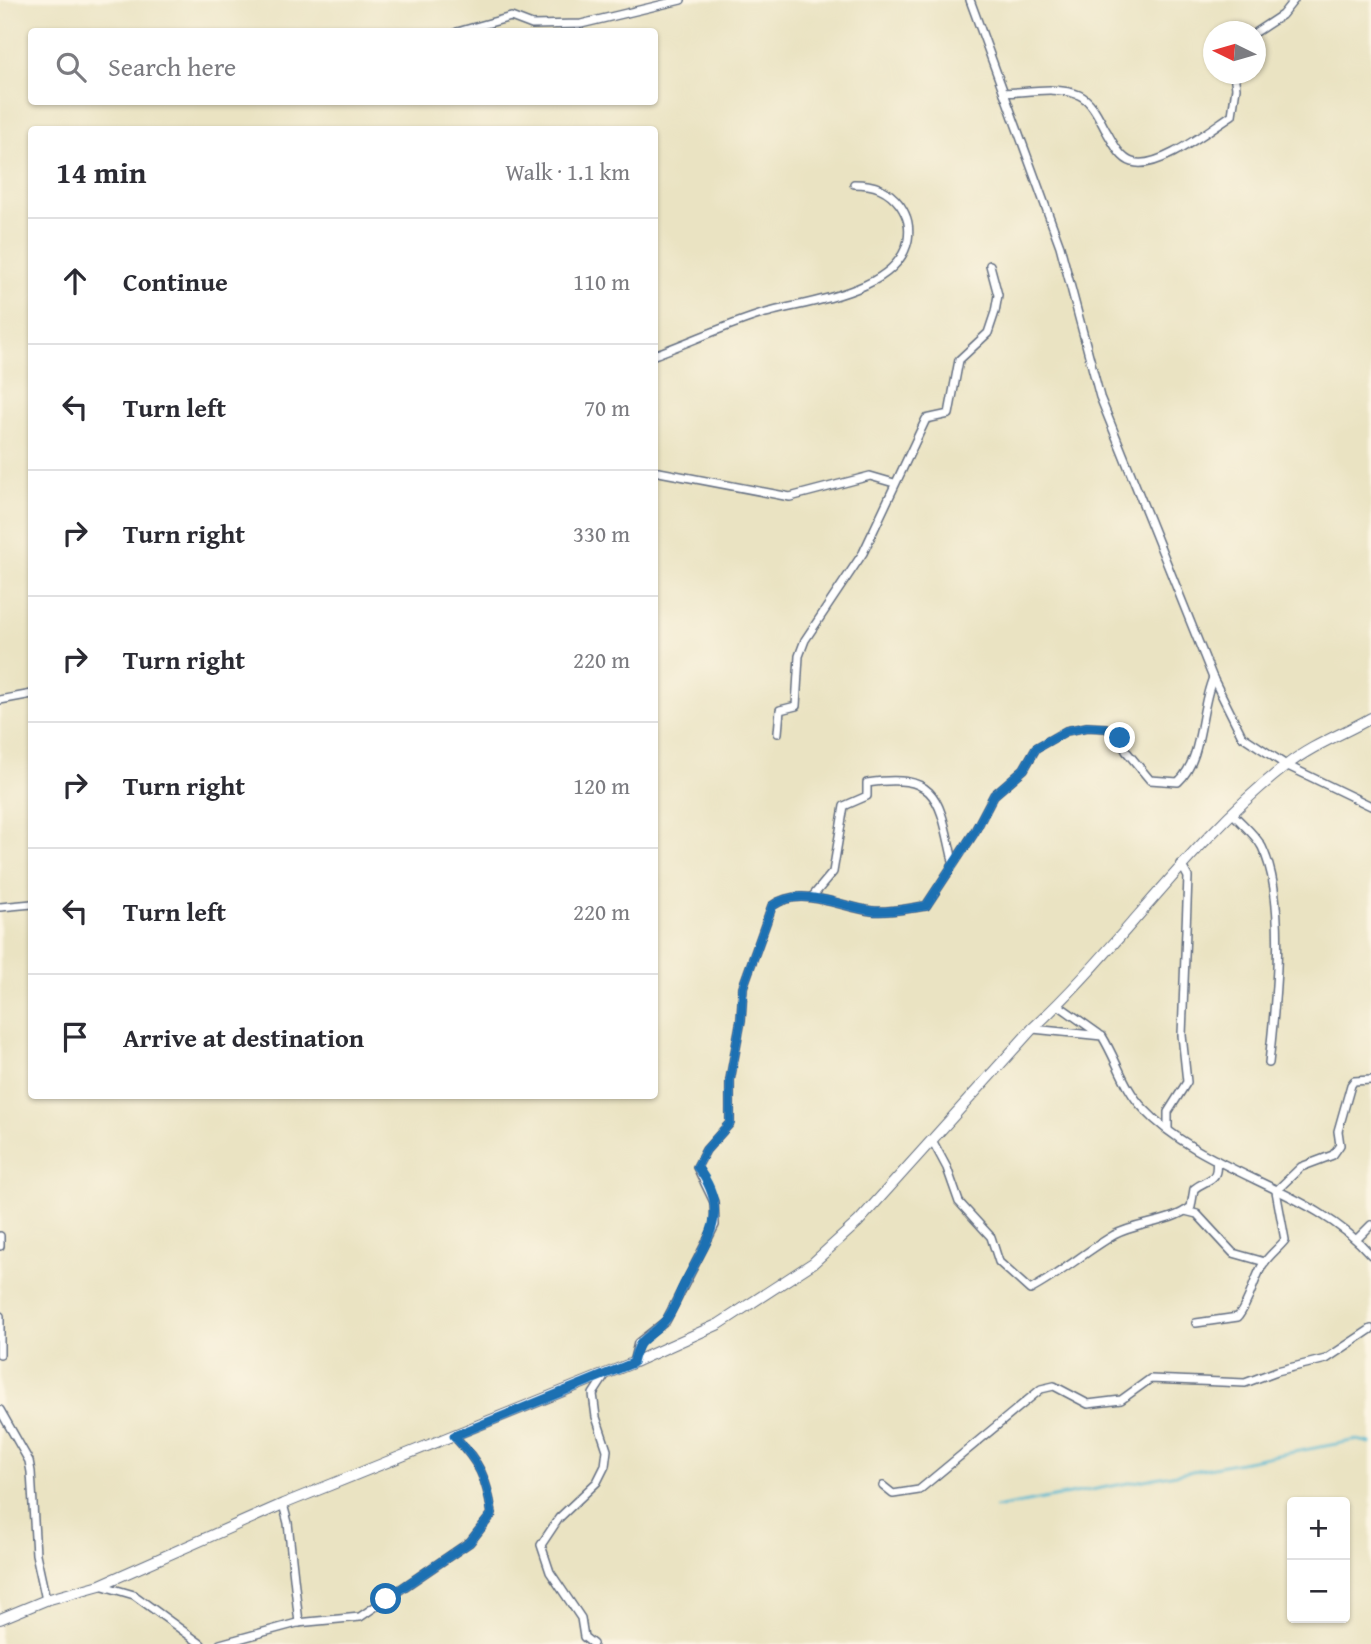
<!DOCTYPE html>
<meta charset="utf-8">
<style>
:root{--surface:#fff;--page:#f7f7f7;--text:#2b2b33;--muted:#7c7c81;--line:#e1e1e2}
body{margin:0;font-family:"Gentium Book Plus",serif;background:var(--page);color:var(--text)}
.controls{position:absolute;right:21px;bottom:21px;display:grid;overflow:hidden;border-radius:7px;box-shadow:0 2px 5px #0004}
.controls button{width:63px;height:63px;display:grid;place-items:center;padding:0;border:0;border-bottom:2px solid var(--line);background:var(--surface);color:var(--text);font:35px sans-serif}
.compass{position:absolute;left:1203px;top:21px;width:63px;height:63px;border-radius:50%;background:var(--surface);box-shadow:0 2px 5px #0004;rotate:275deg}
.stop{position:absolute;width:21px;height:21px;margin:-16px;border:5px solid #1f6fb2;border-radius:50%;background:#fff}
.stop.end{background:#1f6fb2;border-color:#fff;box-shadow:0 2px 7px #0008}
.list{margin:0;padding:0;list-style:none}
h2{display:flex;justify-content:space-between;align-items:center;height:91px;margin:0;padding:0 28px;font-size:30px}
h2 small{font-size:23px;font-weight:400;color:var(--muted)}
.list li{display:grid;grid-template-columns:46px 1fr auto;gap:21px;align-items:center;box-sizing:border-box;height:126px;padding:0 28px;border-top:2px solid var(--line)}
.list b{display:block;font-size:26px;white-space:nowrap}
.list em{font-size:23px;font-style:normal;color:var(--muted)}
.icon{flex:none;width:38px;height:38px;fill:none;stroke:currentColor;stroke-width:2;stroke-linecap:round;stroke-linejoin:round}
.map{position:relative;flex:none;width:1371px;height:1644px;overflow:hidden}
.search{position:absolute;background:var(--surface);box-shadow:0 2px 5px #0004;left:28px;top:28px;width:630px;height:77px;display:flex;align-items:center;gap:18px;box-sizing:border-box;padding:0 24px;border-radius:7px;color:var(--muted);font-size:26px}
.panel{position:absolute;background:var(--surface);box-shadow:0 2px 5px #0004;left:28px;top:126px;width:630px;height:973px;border-radius:7px}
.map>svg:first-child{display:block}
</style>
<div class="map">
<svg width="1371" height="1644" viewBox="0 0 1371 1644">
<rect width="100%" height="100%" fill="#fcf5e5"/>
<filter id="ink" filterUnits="userSpaceOnUse"><feTurbulence type="fractalNoise" baseFrequency=".0143" numOctaves="2"/><feDisplacementMap in="SourceGraphic" scale="14" xChannelSelector="R" yChannelSelector="G"/><feConvolveMatrix kernelMatrix="1 2 1 2 8 2 1 2 1" color-interpolation-filters="sRGB"/></filter>
<filter id="wash" filterUnits="userSpaceOnUse"><feTurbulence type="fractalNoise" baseFrequency=".00686" numOctaves="4" result="noise"/><feDisplacementMap in="SourceGraphic" scale="28" xChannelSelector="R" yChannelSelector="G"/><feGaussianBlur stdDeviation="1.57" result="paint"/><feColorMatrix in="noise" values="0 0 0 0 0 0 0 0 0 0 0 0 0 0 0 0 0 1.4 0 .05"/><feComposite in="paint" operator="in"/></filter>
<g filter="url(#wash)">
<rect width="100%" height="100%" fill="#eae3c2"/>
<g fill="none" stroke-linecap="round" stroke-linejoin="round">
<polyline stroke="#54b7d2" stroke-width="2.5" points="995,1508 1357,1440 1371,1443"/>
</g>
</g>
<g filter="url(#ink)">
<g fill="none" stroke-linecap="round" stroke-linejoin="round">
<g stroke="#636e81" stroke-width="10">
<g id="street">
<polyline points="970,0 1060,246 1100,397 1213,678 1242,736 1286,765 1371,806"/>
<polyline points="457,32 511,17 532,25 581,24 681,0"/>
<polyline points="1256,32 1282,15 1294,0"/>
<path d="M1004,93C1027,92 1059,86 1079,95C1092,101 1099,118 1105,129C1112,140 1119,158 1132,162C1158,171 1210,129 1232,115L1236,88L1234,74"/>
<path d="M654,355C690,342 724,326 759,315C804,301 897,294 908,240C910,226 908,217 900,205C888,189 874,184 854,184"/>
<polyline points="654,471 790,497 870,476 894,483"/>
<polyline points="0,700 32,694"/>
<polyline points="778,733 780,710 796,706 799,656 805,640 863,553 926,419 949,414 959,360 988,333 995,312 998,295 990,265"/>
<path d="M1233,814C1242,824 1256,835 1262,847C1288,900 1275,1005 1269,1063"/>
<path d="M812,897L833,872L844,806L867,796V783C939,772 939,800 953,861"/>
<polyline points="0,907 32,904"/>
<polyline points="1058,1005 1099,1034"/>
<path d="M1033,1029L1102,1036C1117,1060 1124,1089 1144,1109C1205,1174 1313,1188 1371,1255"/>
<polyline points="1168,1129 1168,1112 1187,1082 1182,1035 1188,877 1181,864"/>
<path d="M932,1140L947,1168L959,1202L991,1237L999,1262L1030,1290C1060,1274 1085,1252 1114,1235C1138,1222 1168,1224 1191,1207L1194,1189C1208,1178 1219,1182 1216,1160"/>
<polyline points="1185,1211 1197,1214 1233,1253 1265,1262"/>
<polyline points="0,1236 0,1246"/>
<polyline points="1357,1239 1371,1225"/>
<polyline points="0,1316 0,1354"/>
<path d="M1196,1323L1238,1317C1250,1301 1252,1284 1262,1266C1268,1256 1278,1249 1285,1240L1276,1191L1301,1167L1333,1155L1340,1145L1338,1131L1351,1085L1354,1081L1371,1080"/>
<path d="M633,1363L638,1343L666,1321L715,1225L714,1202L697,1167L706,1150L730,1123V1080L741,1020L743,987L772,906C801,885 840,907 872,911C889,913 909,908 926,906L974,833L994,795L1024,769L1036,748L1066,731L1087,727L1106,728L1120,738L1126,751L1150,780L1178,782C1204,758 1199,710 1213,678"/>
<polyline points="0,1410 29,1461 31,1472 36,1554 46,1600"/>
<polyline points="883,1486 893,1494 919,1490 1041,1389 1054,1386 1088,1404 1121,1400 1150,1379 1245,1383 1277,1371 1326,1359 1371,1329"/>
<polyline points="283,1504 288,1523 299,1623"/>
<polyline points="100,1585 134,1595 201,1644"/>
<path d="M220,1644L297,1623L360,1617L470,1542L492,1514C487,1478 479,1462 454,1436"/>
<polyline points="593,1644 584,1637 581,1618 550,1572 541,1545 559,1518 597,1482 605,1466 607,1450 596,1417 593,1394 606,1374"/>
</g>
</g>
<g stroke="#636e81" stroke-width="12">
<path id="secondary" d="M0,1619L46,1600L100,1585L283,1504L630,1364L719,1324L813,1263L858,1222L1032,1029C1122,946 1190,840 1287,765C1312,745 1343,734 1371,718"/>
</g>
<use href="#street" stroke="#fff" stroke-width="7"/>
<use href="#secondary" stroke="#fff" stroke-width="10"/>
</g>
</g>
<g fill="none" stroke-linecap="round" stroke-linejoin="round" filter="url(#ink)">
<path stroke="#1f6fb2" stroke-width="9" d="M386,1599L470,1542L492,1514C487,1478 479,1462 454,1436L633,1363C640,1334 647,1341 664,1322C673,1313 678,1296 684,1284C706,1242 733,1212 697,1167L706,1150L730,1123V1080L741,1020L743,987L772,906C801,885 841,907 872,911C889,913 909,908 926,906L974,833L994,795L1024,769L1036,748L1066,731L1087,727L1106,728L1120,738"/>
</g>
</svg>
<div class="controls">
<button>+</button>
<button>−</button>
</div>
<svg class="compass" viewBox="-18 -18 36 36"><path d="M0-13l5 13h-10z" fill="#e53935"/><path d="M0 13l5-13h-10z" fill="#7c7c81"/></svg>
<div class="stop" style="left:386px;top:1599px"></div>
<div class="stop end" style="left:1120px;top:738px"></div>
<div class="search"><svg class="icon" aria-label="search" viewBox="0 0 24 24"><circle cx="10" cy="10" r="6"/><path d="M15 15l6 6"/></svg>Search here</div>
<section class="panel">
<h2>14 min<small>Walk · 1.1 km</small></h2>
<ul class="list">
<li><svg class="icon" aria-label="ahead" viewBox="0 0 24 24"><path d="M12 20V5M6 11l6-6 6 6"/></svg><div><b>Continue</b></div><em>110 m</em></li>
<li><svg class="icon" aria-label="left" viewBox="0 0 24 24"><path d="M17 20v-9H6M10 6l-5 5 5 5"/></svg><div><b>Turn left</b></div><em>70 m</em></li>
<li><svg class="icon" aria-label="right" viewBox="0 0 24 24"><path d="M7 20v-9h11M14 6l5 5-5 5"/></svg><div><b>Turn right</b></div><em>330 m</em></li>
<li><svg class="icon" aria-label="right" viewBox="0 0 24 24"><path d="M7 20v-9h11M14 6l5 5-5 5"/></svg><div><b>Turn right</b></div><em>220 m</em></li>
<li><svg class="icon" aria-label="right" viewBox="0 0 24 24"><path d="M7 20v-9h11M14 6l5 5-5 5"/></svg><div><b>Turn right</b></div><em>120 m</em></li>
<li><svg class="icon" aria-label="left" viewBox="0 0 24 24"><path d="M17 20v-9H6M10 6l-5 5 5 5"/></svg><div><b>Turn left</b></div><em>220 m</em></li>
<li><svg class="icon" aria-label="arrive" viewBox="0 0 24 24"><path d="M6 21V4h12l-3 4 3 4H6"/></svg><div><b>Arrive at destination</b></div></li>
</ul>
</section>
</div>
